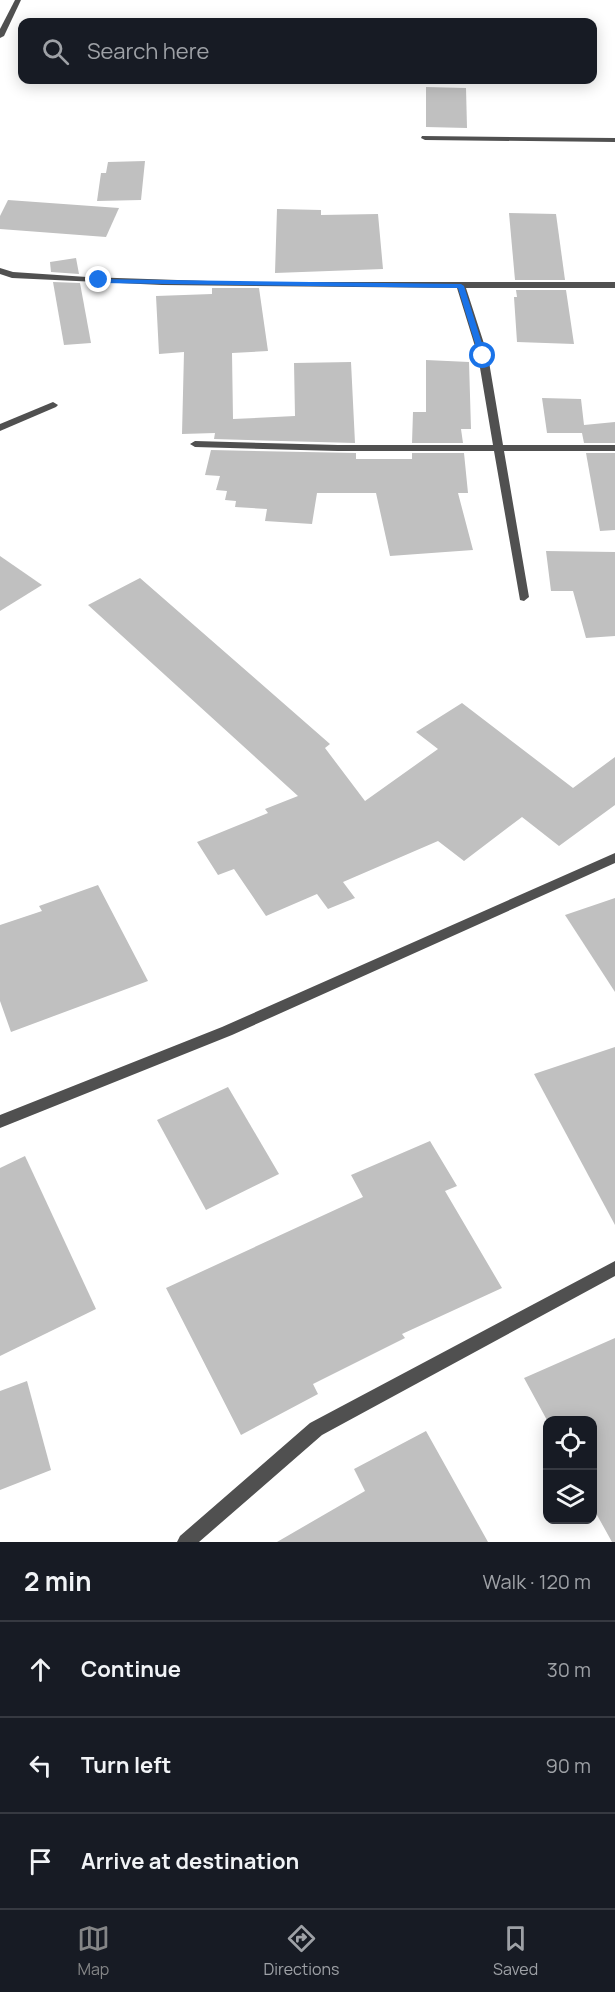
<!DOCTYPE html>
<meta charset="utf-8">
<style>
:root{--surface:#171b24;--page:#242831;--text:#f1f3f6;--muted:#9ea1a6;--line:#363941;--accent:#858687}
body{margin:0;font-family:Manrope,sans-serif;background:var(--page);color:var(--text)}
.controls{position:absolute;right:18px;bottom:18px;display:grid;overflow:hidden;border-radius:12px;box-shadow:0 3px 15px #0003}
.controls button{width:54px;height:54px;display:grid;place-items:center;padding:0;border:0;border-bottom:2px solid var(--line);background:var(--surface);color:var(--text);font:30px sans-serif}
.stop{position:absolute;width:18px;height:18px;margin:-14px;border:4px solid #1a73e8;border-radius:50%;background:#fff}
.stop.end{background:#1a73e8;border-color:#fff;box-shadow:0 2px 6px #0008}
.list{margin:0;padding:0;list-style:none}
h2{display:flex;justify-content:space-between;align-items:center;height:78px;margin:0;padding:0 24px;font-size:26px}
h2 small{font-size:20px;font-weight:400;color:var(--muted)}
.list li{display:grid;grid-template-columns:39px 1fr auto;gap:18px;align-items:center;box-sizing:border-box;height:96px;padding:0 24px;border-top:2px solid var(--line)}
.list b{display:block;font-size:22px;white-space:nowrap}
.list em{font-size:20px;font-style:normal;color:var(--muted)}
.icon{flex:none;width:33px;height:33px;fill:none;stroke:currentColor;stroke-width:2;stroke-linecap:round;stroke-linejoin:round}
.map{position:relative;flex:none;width:615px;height:1542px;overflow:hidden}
.search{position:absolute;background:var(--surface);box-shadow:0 3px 15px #0003;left:18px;right:18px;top:18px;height:66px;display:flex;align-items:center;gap:15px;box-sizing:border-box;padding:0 21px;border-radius:12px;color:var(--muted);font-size:22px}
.sheet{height:366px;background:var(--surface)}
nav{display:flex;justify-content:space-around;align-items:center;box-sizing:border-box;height:84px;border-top:2px solid var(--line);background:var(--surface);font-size:16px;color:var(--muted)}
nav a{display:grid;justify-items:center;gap:3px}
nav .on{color:var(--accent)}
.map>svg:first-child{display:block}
</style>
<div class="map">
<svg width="615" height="1542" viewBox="0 0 615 1542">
<rect width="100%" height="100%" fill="#fff"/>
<g fill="#c0c0c0">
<polygon points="426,87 466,88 467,128 426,127"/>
<polygon points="145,161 141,200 97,201 101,173 106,173 108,162"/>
<polygon points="8,200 119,208 106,237 0,229 0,216"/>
<polygon points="277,209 321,210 321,215 378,214 383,269 275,273"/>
<polygon points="509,213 556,214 565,280 515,280"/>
<polygon points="76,258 79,274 51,272 50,262"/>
<polygon points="53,282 80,283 91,343 64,345"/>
<polygon points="212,288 259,288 268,351 232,353 233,419 295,416 294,363 351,362 355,443 214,439 215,433 182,434 184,352 159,354 156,296 212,294"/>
<polygon points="516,290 566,290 574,344 517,342 514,297 517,297"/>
<polygon points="426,360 469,362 471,429 461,429 463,443 412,443 413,412 426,412"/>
<polygon points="542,398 581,399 584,425 615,422 615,443 584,443 582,433 547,433"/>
<polygon points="211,450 356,453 356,459 412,459 412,453 464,453 468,493 458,493 473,550 390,556 376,493 317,493 312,524 265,521 267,509 235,507 236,501 225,500 227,491 216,490 220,476 205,475"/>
<polygon points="586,453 615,453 615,530 600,531"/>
<polygon points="546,551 615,552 615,636 586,638 573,591 551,591"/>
<polygon points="0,556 42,585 0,611"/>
<polygon points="140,578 330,744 325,748 365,801 438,749 416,732 462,703 573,788 615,757 615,805 559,846 522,817 464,861 438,841 343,882 355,898 328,909 317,894 266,916 234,869 218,875 197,842 268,813 265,809 298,796 88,605"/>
<polygon points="98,885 148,981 11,1032 0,1001 0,925 42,911 39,906"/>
<polygon points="615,898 615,992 565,915"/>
<polygon points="615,1047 615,1225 534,1074"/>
<polygon points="228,1087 279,1174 206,1210 157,1120"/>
<polygon points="430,1141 457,1186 445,1191 502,1288 402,1334 405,1338 313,1384 318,1394 241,1435 166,1288 363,1197 351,1175"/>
<polygon points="25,1156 96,1309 0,1356 0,1168"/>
<polygon points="615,1338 615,1542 612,1542 592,1506 592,1420 548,1422 524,1378"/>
<polygon points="27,1381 51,1470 0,1490 0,1391"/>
<polygon points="426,1431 488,1542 277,1542 365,1491 354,1469"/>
</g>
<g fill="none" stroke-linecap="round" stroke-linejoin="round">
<g fill="#505050" fill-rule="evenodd">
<polygon points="15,0 21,0 4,36 0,38 0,29"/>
<polygon points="422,136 615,138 615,142 425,140 421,138"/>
<polygon points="0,268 13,272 87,277 238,282 615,282 615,288 466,288 488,356 503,445 615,445 615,451 504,451 529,597 524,601 520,600 494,451 338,451 195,447 190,444 195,441 338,445 493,445 478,356 457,288 162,285 12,278 0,274"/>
<polygon points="53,402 58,405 56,407 0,431 0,424"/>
<polygon points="615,853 615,863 232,1035 0,1128 0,1115 222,1027"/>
<polygon points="615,1261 615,1276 322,1435 199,1542 177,1542 180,1536 310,1423"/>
</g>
</g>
<polygon fill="#1a73e8" points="96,279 461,284 464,286 486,356 483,358 479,356 458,288 99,283"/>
</svg>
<div class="controls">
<button><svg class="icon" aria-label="locate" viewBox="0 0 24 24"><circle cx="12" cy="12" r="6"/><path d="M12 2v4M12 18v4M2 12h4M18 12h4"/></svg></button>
<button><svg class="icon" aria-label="layers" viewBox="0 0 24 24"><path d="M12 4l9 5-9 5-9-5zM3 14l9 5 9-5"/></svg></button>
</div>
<div class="stop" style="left:483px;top:356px"></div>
<div class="stop end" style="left:99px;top:280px"></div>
<div class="search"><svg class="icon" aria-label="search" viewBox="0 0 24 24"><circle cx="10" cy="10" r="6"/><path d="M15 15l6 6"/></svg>Search here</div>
</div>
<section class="sheet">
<h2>2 min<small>Walk · 120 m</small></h2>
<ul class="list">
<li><svg class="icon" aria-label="ahead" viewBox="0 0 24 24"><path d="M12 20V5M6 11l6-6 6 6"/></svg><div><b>Continue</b></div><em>30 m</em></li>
<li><svg class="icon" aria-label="left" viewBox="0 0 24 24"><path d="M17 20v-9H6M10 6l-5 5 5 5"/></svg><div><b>Turn left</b></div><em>90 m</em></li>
<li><svg class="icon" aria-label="arrive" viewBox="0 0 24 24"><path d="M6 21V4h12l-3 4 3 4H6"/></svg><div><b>Arrive at destination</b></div></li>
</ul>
</section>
<nav>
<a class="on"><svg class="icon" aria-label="map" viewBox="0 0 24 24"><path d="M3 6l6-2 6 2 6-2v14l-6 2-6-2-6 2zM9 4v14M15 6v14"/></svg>Map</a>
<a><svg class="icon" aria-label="directions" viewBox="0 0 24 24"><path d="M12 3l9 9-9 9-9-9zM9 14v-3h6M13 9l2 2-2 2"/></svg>Directions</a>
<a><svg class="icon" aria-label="saved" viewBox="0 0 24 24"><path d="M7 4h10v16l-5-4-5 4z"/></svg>Saved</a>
</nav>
